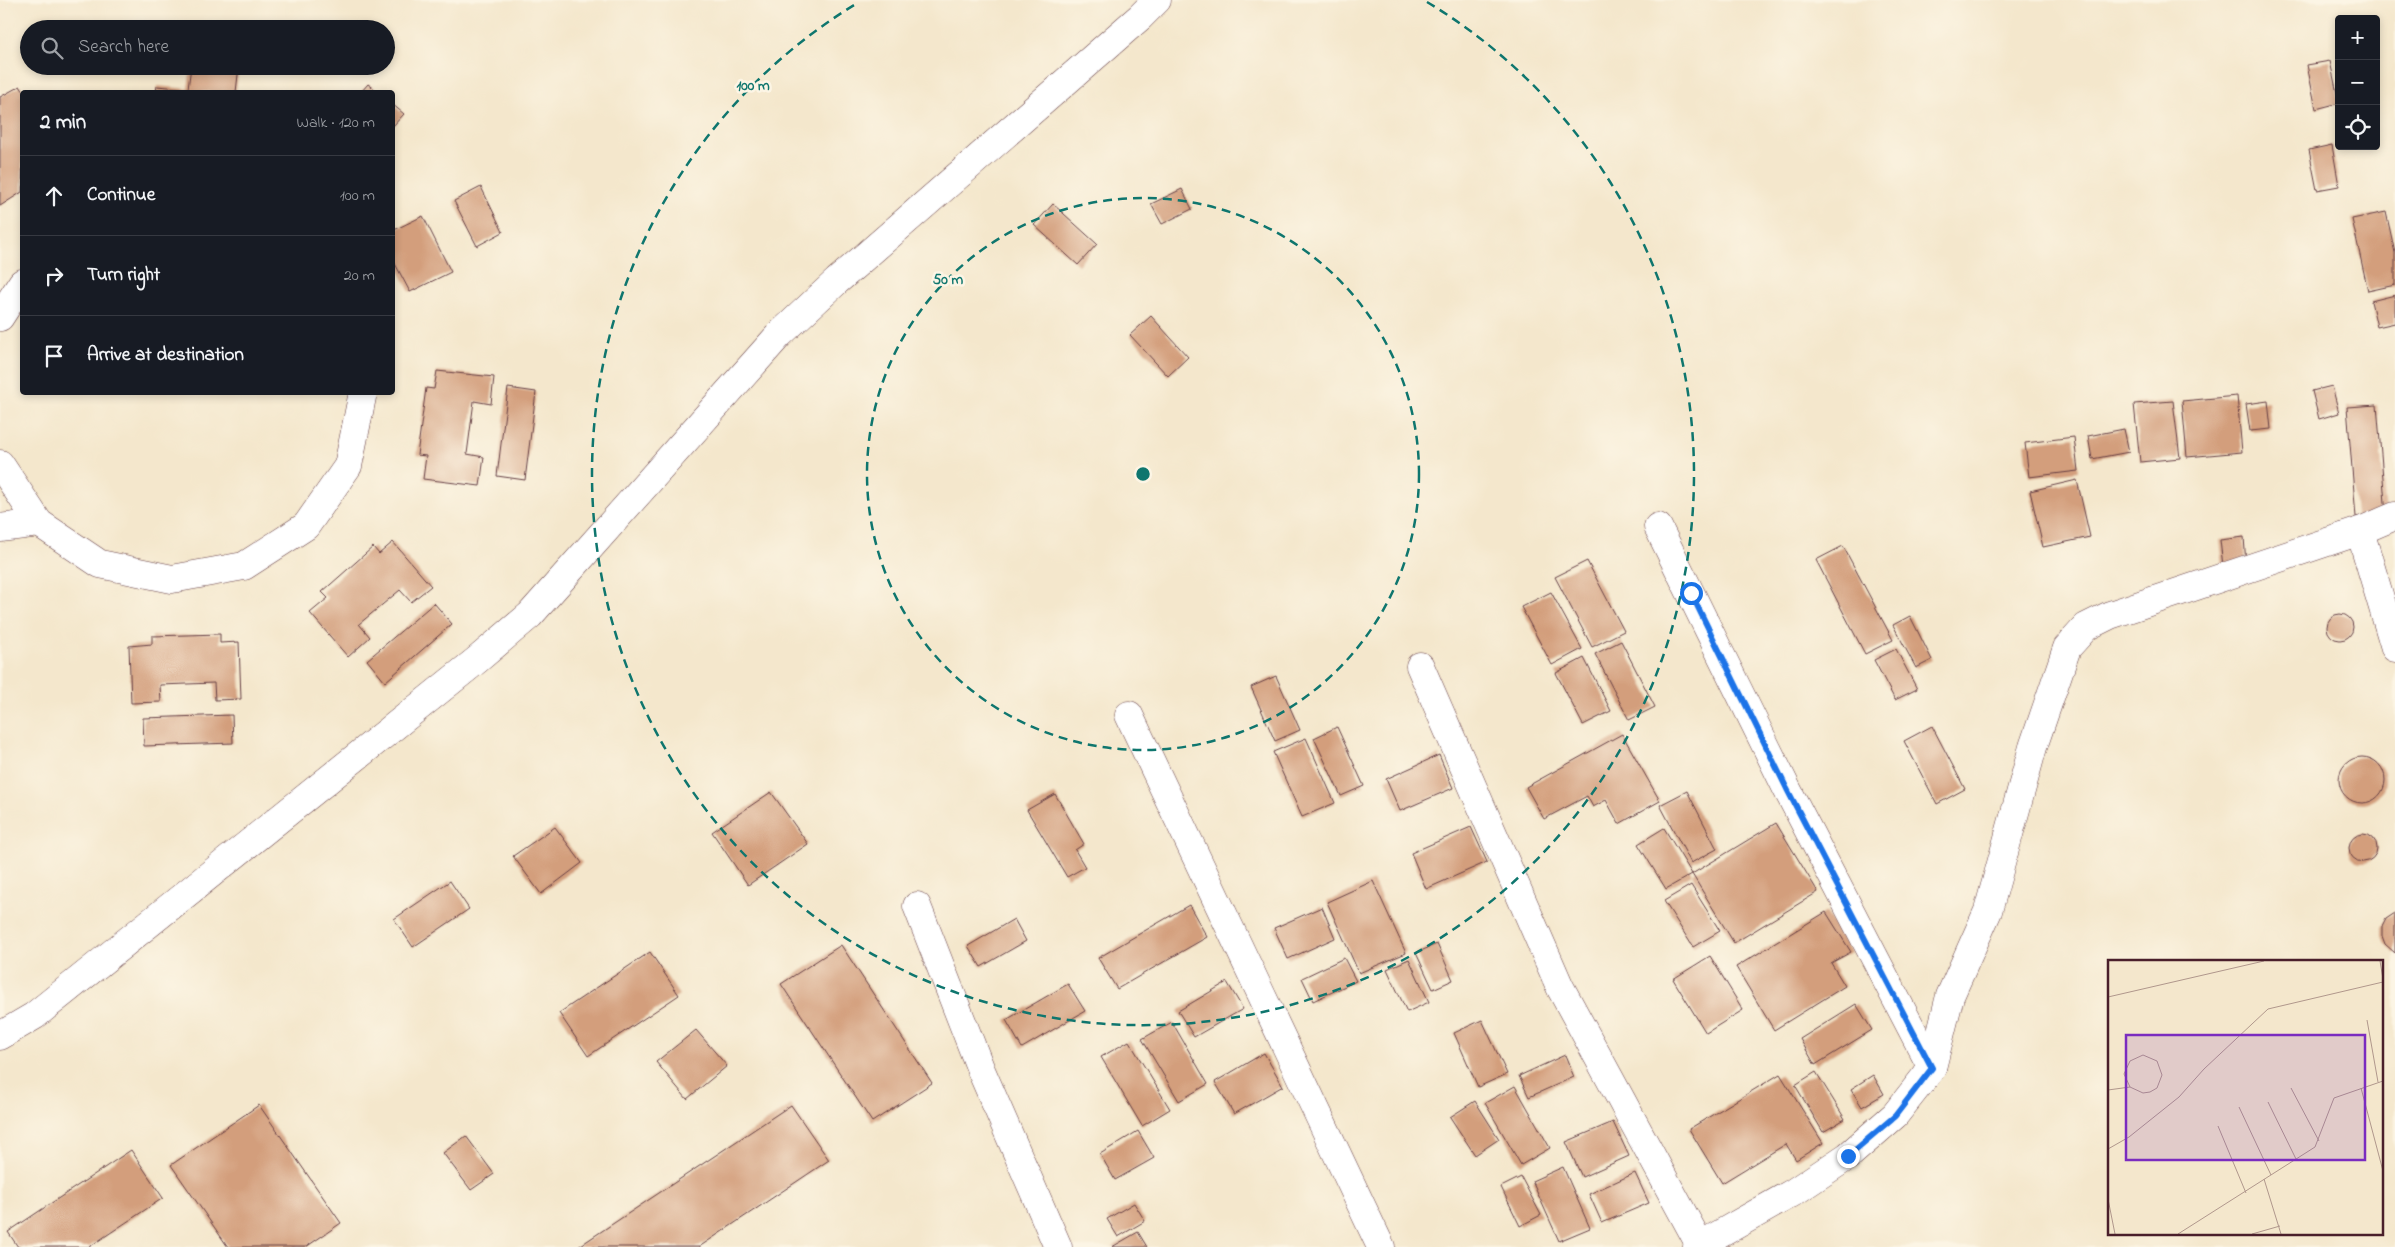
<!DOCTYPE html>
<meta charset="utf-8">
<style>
:root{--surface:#171b24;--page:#20242c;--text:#f1f3f6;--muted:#9ea1a6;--line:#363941}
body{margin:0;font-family:"Indie Flower",sans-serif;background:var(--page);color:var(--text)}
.controls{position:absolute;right:15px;top:15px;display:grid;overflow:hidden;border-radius:5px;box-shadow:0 2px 8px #0003}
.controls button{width:45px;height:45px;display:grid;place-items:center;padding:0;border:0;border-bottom:1px solid var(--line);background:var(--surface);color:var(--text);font:25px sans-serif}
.stop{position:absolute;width:15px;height:15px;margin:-11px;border:4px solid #1a73e8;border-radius:50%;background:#fff}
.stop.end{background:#1a73e8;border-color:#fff;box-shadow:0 1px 5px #0008}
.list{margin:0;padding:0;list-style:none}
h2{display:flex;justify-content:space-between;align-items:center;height:65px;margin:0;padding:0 20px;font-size:21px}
h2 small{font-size:16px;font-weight:400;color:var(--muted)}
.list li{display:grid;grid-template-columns:32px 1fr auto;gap:15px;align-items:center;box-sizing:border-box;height:80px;padding:0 20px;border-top:1px solid var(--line)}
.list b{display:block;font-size:19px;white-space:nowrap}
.list em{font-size:16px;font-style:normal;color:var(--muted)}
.icon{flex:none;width:28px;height:28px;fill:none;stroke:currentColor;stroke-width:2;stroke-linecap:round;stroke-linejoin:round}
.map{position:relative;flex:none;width:2395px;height:1247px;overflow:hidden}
.search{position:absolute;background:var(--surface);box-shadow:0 2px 8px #0003;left:20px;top:20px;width:375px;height:55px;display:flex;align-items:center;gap:12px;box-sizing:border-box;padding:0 18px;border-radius:28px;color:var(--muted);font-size:19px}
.panel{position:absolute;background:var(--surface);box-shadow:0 2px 8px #0003;left:20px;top:90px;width:375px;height:305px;border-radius:5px}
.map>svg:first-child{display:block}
</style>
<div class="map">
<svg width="2395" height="1247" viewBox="0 0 2395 1247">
<rect width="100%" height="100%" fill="#fcf5e5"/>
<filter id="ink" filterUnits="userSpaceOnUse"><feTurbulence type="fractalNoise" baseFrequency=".02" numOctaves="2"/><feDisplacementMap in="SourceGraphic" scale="10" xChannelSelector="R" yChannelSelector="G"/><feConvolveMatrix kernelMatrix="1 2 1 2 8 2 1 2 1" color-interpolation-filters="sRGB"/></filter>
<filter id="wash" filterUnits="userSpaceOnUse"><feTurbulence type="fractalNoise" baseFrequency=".0096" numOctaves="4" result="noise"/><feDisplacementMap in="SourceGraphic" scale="20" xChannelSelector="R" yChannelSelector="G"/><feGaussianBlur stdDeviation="1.12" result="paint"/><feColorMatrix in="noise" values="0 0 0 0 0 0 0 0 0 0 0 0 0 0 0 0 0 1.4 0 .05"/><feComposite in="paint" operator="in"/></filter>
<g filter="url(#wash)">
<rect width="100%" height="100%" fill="#f4e7cc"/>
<g id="blocks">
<g fill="#d39e7c">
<polygon points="2330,61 2339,103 2316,109 2307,65"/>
<polygon points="191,66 239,66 236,92 156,92 157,86 188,89"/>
<polygon points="368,84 379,92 361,92"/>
<polygon points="20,86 24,92 22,192 0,206 0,97"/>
<polygon points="392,104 404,114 392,127"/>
<polygon points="2332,145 2339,186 2317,190 2309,150"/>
<polygon points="481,187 503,232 477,246 454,201"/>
<polygon points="1182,189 1192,209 1162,224 1151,204"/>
<polygon points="1053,204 1097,244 1078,265 1034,225"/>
<polygon points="2386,212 2395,253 2395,285 2368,291 2352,219"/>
<polygon points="423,216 451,272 410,292 392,258 392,231"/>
<polygon points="2395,295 2395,323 2377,327 2371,301"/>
<polygon points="1151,316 1188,357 1168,376 1130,335"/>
<polygon points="437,371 494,377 491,404 474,401 467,454 484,457 480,486 423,479 426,456 417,455 426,388 434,389"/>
<polygon points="2332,386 2339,413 2319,419 2312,391"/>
<polygon points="508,388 536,392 525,480 497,476"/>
<polygon points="2237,396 2242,452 2187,457 2182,401"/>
<polygon points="2173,401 2180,458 2140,462 2134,404"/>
<polygon points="2268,401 2271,429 2250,431 2246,404"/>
<polygon points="2377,405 2386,515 2356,517 2347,407"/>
<polygon points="2124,429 2129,452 2092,459 2088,436"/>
<polygon points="2074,437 2078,471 2029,477 2025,443"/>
<polygon points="2077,480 2090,537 2043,547 2030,491"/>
<polygon points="2244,537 2246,564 2223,566 2220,540"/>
<polygon points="393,542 431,586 411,602 400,590 359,624 370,637 348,657 310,613 328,598 322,592 373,547 379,554"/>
<polygon points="1843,546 1893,640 1865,654 1816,560"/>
<polygon points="1587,561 1624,631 1592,647 1555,577"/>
<polygon points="1551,592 1582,649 1552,665 1521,607"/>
<polygon points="434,603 452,624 385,682 367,660"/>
<circle cx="2340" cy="627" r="13"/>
<polygon points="1910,616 1932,660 1916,668 1893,625"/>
<polygon points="220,634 220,643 239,642 241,699 215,700 214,683 160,685 161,702 131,703 129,646 152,644 152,636"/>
<polygon points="1621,641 1655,707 1629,720 1595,654"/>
<polygon points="1896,649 1917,689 1895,700 1874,660"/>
<polygon points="1584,658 1611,711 1583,725 1556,673"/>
<polygon points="1276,676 1300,730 1275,741 1251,687"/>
<polygon points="232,715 233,743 144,746 143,718"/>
<polygon points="1932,726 1965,789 1937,804 1904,741"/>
<polygon points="1337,727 1364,786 1341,796 1314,738"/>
<polygon points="1622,734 1660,801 1619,824 1606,800 1593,807 1587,796 1544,819 1526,787"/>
<polygon points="1306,738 1335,803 1302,817 1273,752"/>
<polygon points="1439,755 1453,788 1400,811 1386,779"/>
<circle cx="2362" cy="780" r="23"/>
<polygon points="1687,791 1717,849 1691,863 1660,805"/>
<polygon points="771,792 808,844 748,885 712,832"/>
<polygon points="1055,794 1084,844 1075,850 1085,867 1067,877 1027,810"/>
<polygon points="1776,823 1818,892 1734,943 1692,874"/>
<polygon points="555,827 582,863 541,894 513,856"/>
<polygon points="1471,827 1487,862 1426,889 1411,853"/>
<polygon points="1664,828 1692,874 1666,889 1638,844"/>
<circle cx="2363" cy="848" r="14"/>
<polygon points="450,881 469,909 413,947 394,919"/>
<polygon points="1373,881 1406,953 1359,973 1327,902"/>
<polygon points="1691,885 1720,931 1693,947 1664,901"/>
<polygon points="1189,905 1207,937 1117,989 1098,958"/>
<polygon points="1322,907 1335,938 1288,959 1274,928"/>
<polygon points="1826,912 1851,952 1831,963 1845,986 1774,1030 1736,967"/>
<polygon points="2395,913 2395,953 2385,944 2382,936 2382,927 2386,919"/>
<polygon points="1014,919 1026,941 981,967 968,946"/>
<polygon points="1437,944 1453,980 1433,989 1416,953"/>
<polygon points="841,945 932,1083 872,1122 781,984"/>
<polygon points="650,952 679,995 588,1056 559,1013"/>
<polygon points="1710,956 1743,1010 1706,1033 1673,979"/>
<polygon points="1344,958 1356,981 1313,1001 1302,978"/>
<polygon points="1409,959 1429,1002 1407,1012 1387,969"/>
<polygon points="1227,982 1243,1009 1194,1037 1178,1011"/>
<polygon points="1068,984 1085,1011 1022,1048 1006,1020"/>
<polygon points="1856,1004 1872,1030 1815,1065 1800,1039"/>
<polygon points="1482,1020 1507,1074 1478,1087 1454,1033"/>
<polygon points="1172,1022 1208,1084 1179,1101 1142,1039"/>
<polygon points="696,1030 727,1066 687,1099 656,1062"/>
<polygon points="1129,1041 1170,1109 1142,1126 1101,1057"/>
<polygon points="1264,1053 1283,1086 1234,1114 1215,1082"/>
<polygon points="1565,1055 1574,1077 1529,1097 1519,1076"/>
<polygon points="1816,1072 1845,1119 1823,1132 1795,1085"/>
<polygon points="1780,1074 1823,1143 1796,1160 1786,1144 1722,1183 1689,1129"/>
<polygon points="1873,1075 1884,1094 1862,1107 1851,1089"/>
<polygon points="1515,1086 1550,1148 1521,1165 1485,1103"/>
<polygon points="1475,1101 1499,1139 1475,1155 1450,1117"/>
<polygon points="259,1105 341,1223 306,1247 228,1247 171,1165"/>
<polygon points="791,1105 829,1160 699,1247 578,1247"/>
<polygon points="1613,1122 1629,1156 1582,1177 1566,1142"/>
<polygon points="1138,1131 1154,1158 1115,1180 1100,1154"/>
<polygon points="466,1136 494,1174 471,1190 443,1153"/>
<polygon points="131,1150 163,1198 89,1247 18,1247 8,1232"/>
<polygon points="1563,1167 1590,1228 1559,1241 1532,1181"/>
<polygon points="1635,1173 1649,1203 1602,1223 1589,1194"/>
<polygon points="1521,1177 1541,1215 1520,1226 1501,1187"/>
<polygon points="1134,1203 1145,1221 1118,1237 1107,1219"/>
<polygon points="1138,1232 1147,1247 1112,1247"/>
</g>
</g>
</g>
<g filter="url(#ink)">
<use href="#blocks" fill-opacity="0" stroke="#643d43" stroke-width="1"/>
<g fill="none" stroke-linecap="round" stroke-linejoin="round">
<g stroke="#643d43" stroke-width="29">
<g id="street">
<polyline points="0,317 22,283"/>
<polyline points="0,464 39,523 100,564 172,579 244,566 306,526 348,466 363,392"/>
<polyline points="1658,527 1787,789 1932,1068"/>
<polyline points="0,528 39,523"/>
<polyline points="2360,531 2395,648"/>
<polyline points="1420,666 1560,987 1700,1245"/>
<polyline points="1129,715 1381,1247"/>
<polyline points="917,906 981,1070 1058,1247"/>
<polyline points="0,1036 34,1016 477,660 530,615 779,335 837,281 1140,17 1157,0"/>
<polyline points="1697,1247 1794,1192 1848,1156 1895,1115 1932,1068 1950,996 1988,911 2033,747 2067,648 2086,627 2110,615 2360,531 2395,516"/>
</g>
</g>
<use href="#street" stroke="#fff" stroke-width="28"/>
</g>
</g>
<g fill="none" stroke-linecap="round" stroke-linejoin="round" filter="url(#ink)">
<polyline stroke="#1a73e8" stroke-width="6" points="1691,593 1787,789 1932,1068 1895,1116 1848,1156"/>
</g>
<g fill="none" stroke="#0f766e" stroke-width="2.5" stroke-dasharray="9 6">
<circle cx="1143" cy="474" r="276"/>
<path d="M1427 2A551 551 0 1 1 859 2"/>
</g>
<g transform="translate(2108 960)">
<rect width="275" height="275" fill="#f4e7cc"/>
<path fill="none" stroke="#b0978c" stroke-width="1" d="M272,1L275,19M0,37L156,1M259,60L270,122M183,128L211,181M253,128L275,211M0,130L22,127L35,133L42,132L49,128L54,115L49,101L35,95L22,101L16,114L22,127M160,142L188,199M131,147L163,215M110,166L138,233M0,189L21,177L71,137L96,109L160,49L275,22M156,219L173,274M0,239L7,274M70,274L207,187L226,138L275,121M144,274L172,266"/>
<path fill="#7b2cbf" fill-opacity="0.15" stroke="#7b2cbf" stroke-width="2.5" d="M18,75H257V200H18Z"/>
<rect width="275" height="275" fill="none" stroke="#4a1f2b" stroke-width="2.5"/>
</g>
<circle cx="1143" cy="474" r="8" fill="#0f766e" stroke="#fcf5e5" stroke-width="2.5"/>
<g font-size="15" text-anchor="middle" font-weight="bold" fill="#0f766e" stroke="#fcf5e5" stroke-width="5" stroke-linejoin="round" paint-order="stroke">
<text x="753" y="90">100 m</text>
<text x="948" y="284">50 m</text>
</g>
</svg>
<div class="controls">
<button>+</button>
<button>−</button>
<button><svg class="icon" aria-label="locate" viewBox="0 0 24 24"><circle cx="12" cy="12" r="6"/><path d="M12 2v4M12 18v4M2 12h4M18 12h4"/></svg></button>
</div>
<div class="stop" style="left:1691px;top:593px"></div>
<div class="stop end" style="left:1848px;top:1156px"></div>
<div class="search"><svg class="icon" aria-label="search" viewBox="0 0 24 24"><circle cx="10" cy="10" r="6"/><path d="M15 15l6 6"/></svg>Search here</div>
<section class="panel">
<h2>2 min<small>Walk · 120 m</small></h2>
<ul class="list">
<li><svg class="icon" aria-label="ahead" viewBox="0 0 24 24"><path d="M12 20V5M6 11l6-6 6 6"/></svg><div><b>Continue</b></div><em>100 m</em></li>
<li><svg class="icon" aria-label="right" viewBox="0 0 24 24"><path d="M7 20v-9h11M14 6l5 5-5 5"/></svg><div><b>Turn right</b></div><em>20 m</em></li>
<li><svg class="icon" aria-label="arrive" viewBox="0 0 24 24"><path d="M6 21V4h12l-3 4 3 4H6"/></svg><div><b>Arrive at destination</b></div></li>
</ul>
</section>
</div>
